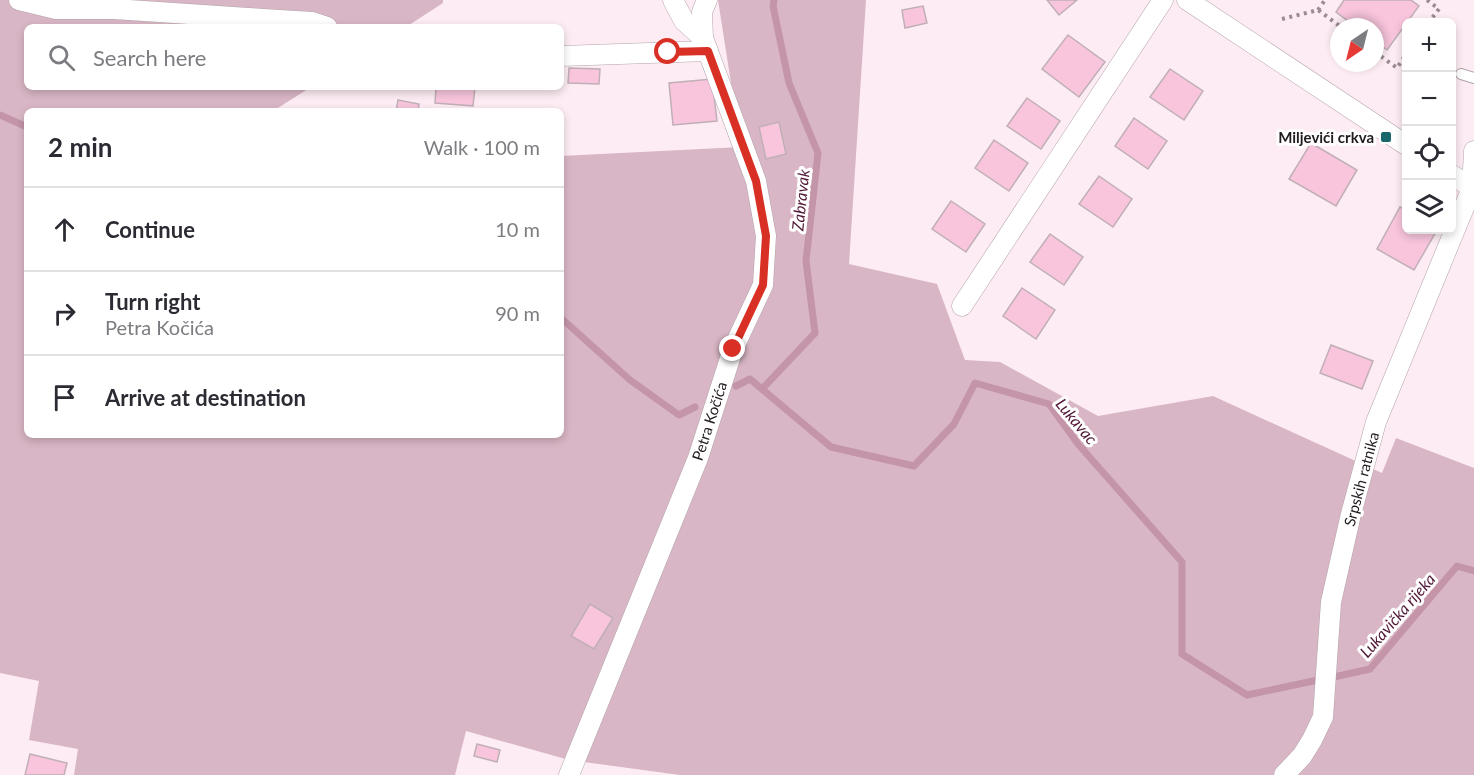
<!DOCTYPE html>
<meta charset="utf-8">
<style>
:root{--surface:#fff;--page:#f7f7f7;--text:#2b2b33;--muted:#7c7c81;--line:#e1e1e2}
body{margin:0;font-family:Lato,sans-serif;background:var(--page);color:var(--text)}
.controls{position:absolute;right:18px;top:18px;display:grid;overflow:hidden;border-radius:9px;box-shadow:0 3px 9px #0003}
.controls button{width:54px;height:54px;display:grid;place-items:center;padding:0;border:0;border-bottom:2px solid var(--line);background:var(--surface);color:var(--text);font:30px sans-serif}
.compass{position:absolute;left:1330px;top:18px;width:54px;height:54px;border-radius:50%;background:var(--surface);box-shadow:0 3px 9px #0003;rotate:215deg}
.stop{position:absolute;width:18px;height:18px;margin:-14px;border:4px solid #d93025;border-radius:50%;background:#fff}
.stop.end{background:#d93025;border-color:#fff;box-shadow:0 2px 6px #0008}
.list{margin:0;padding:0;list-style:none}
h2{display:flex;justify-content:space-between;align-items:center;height:78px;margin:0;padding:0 24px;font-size:26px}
h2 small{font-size:20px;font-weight:400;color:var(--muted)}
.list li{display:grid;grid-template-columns:39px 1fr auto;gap:18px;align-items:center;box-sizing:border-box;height:84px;padding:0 24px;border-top:2px solid var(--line)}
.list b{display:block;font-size:22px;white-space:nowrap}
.list p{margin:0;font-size:20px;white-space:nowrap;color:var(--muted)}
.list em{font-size:20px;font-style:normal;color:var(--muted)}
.icon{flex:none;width:33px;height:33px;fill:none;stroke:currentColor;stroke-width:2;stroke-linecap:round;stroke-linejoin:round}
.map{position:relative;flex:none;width:1474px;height:775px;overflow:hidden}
.search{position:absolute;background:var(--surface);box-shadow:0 3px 9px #0003;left:24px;top:24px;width:540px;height:66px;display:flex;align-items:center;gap:15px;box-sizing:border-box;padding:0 21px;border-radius:9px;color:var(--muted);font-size:22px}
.panel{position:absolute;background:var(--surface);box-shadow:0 3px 9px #0003;left:24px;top:108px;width:540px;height:330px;border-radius:9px}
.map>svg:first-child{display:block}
</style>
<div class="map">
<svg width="1474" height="775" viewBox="0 0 1474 775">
<rect width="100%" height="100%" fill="#fdecf3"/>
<polygon fill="#d9b6c5" points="0,0 443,0 443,3 406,27 27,27 27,87 311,87 273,111 27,111 27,435 561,435 561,156 741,147 718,0 866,0 849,264 937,284 965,360 1000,362 1098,416 1213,396 1382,473 1396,438 1474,468 1474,775 680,775 569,760 466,731 455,775 74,775 78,749 29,740 39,681 0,673"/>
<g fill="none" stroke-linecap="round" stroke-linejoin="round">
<g stroke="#c494a9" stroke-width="7">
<polyline points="0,115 27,127"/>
<polyline points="561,318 630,380 679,415 695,407"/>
<polyline points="736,386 750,379 831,447 914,466 954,424 975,383 1049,404 1078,444 1182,562 1182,654 1247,695 1318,680"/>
<polyline points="762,389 815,333 806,261 818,153 789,83 773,6 774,0"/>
<polyline points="1334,677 1370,669 1457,566 1474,571"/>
</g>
</g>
<g fill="#f8c5dc" stroke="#c0afb6" stroke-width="1.5">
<polygon points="1047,0 1077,0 1059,15"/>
<polygon points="1344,0 1411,0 1419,6 1387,50 1375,41 1375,27 1356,27 1336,12"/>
<polygon points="923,6 927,23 905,28 902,10"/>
<polygon points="1068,35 1105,62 1079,97 1042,69"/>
<polygon points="569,68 600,69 599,84 568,83"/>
<polygon points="1170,69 1203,91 1184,120 1150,97"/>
<polygon points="712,79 717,121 673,125 669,83"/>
<polygon points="436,87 475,87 473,106 435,103"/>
<polygon points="1027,98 1060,121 1041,149 1007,126"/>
<polygon points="398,100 419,104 418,111 396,111"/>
<polygon points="1134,118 1167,141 1148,169 1115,146"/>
<polygon points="779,122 786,154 766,159 759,127"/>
<polygon points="994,140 1028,163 1009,191 975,168"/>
<polygon points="1311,143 1357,170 1336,206 1289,179"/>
<polygon points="1099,176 1132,199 1113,227 1079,204"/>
<polygon points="951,201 985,224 966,252 932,229"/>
<polygon points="1400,207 1406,210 1406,230 1437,230 1414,270 1377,249"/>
<polygon points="1050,234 1083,257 1064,285 1030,262"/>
<polygon points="1022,288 1055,310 1036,339 1003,316"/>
<polygon points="1331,345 1373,361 1362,389 1320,373"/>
<polygon points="590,604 613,618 594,649 571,636"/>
<polygon points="477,744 500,750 497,762 474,756"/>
<polygon points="30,754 67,763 64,775 25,775"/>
</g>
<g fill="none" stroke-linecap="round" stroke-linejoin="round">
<g stroke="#b4a3aa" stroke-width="12">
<polyline id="lane" points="1461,74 1474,78"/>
</g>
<g stroke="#b4a3aa" stroke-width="21">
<g id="street">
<polyline points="19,0 56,9 114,9 263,19 312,22 327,27"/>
<polyline points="1187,0 1406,145"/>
<polyline points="703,38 702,12 707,0"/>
<polyline points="561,56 708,51"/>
<polyline points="1452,175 1474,189"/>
<polyline points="962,306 1163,0"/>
<polyline points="569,775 698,458 733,349 763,285 766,236 756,181 703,38 684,21 673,0"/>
<polyline points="1284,775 1302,756 1312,740 1323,717 1331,602 1351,514 1376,422 1472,188 1474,151"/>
</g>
</g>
<g stroke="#998d92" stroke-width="4" stroke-dasharray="3 4.5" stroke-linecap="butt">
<polyline points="1427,0 1439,9 1429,22"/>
<polyline points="1318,10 1325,0"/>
<polyline points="1282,19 1318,10 1341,27"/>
<polyline points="1375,52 1397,68 1406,54"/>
</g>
<use href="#lane" stroke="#fff" stroke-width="10"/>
<use href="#street" stroke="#fff" stroke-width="20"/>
</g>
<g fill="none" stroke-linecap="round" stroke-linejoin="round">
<polyline stroke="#d93025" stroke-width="8" points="668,52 708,51 756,181 766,236 763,285 733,349"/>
</g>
<rect fill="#17666a" stroke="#fefefe" stroke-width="2" x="1380" y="131" width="12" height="12" rx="3"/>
<g text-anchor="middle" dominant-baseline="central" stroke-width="6" stroke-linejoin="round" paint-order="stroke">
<g font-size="15" font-weight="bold" fill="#211b1e" stroke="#fefefe" text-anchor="end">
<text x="1374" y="137">Miljevići crkva</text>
</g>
<g font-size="15" fill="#211b1e" stroke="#fefefe">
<text transform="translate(709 421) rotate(-72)">Petra Kočića</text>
<text transform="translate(1361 479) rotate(-75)">Srpskih ratnika</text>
</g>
<g font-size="16" font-style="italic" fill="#501636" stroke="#fefefe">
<text transform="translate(800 200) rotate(-84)">Zabravak</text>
<text transform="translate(1077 421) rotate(50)">Lukavac</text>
<text transform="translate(1397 615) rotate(-49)">Lukavička rijeka</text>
</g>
</g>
</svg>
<div class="controls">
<button>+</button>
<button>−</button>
<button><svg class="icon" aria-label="locate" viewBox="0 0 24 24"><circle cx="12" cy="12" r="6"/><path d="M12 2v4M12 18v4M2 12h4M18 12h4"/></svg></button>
<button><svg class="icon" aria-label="layers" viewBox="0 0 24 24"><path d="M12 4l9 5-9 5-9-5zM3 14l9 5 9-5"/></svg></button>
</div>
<svg class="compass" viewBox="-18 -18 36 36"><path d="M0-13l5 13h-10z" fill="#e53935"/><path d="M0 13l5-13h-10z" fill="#7c7c81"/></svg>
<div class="stop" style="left:668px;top:52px"></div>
<div class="stop end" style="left:733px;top:349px"></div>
<div class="search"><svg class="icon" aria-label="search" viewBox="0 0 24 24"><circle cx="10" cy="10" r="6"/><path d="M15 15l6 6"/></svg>Search here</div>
<section class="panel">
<h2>2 min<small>Walk · 100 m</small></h2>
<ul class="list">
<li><svg class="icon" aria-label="ahead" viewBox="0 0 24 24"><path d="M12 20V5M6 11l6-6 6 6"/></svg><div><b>Continue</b></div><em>10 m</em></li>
<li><svg class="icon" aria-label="right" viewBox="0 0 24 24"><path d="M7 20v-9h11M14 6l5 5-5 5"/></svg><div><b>Turn right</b><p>Petra Kočića</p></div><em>90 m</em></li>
<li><svg class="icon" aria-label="arrive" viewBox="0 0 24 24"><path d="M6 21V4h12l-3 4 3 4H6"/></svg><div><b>Arrive at destination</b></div></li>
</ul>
</section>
</div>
